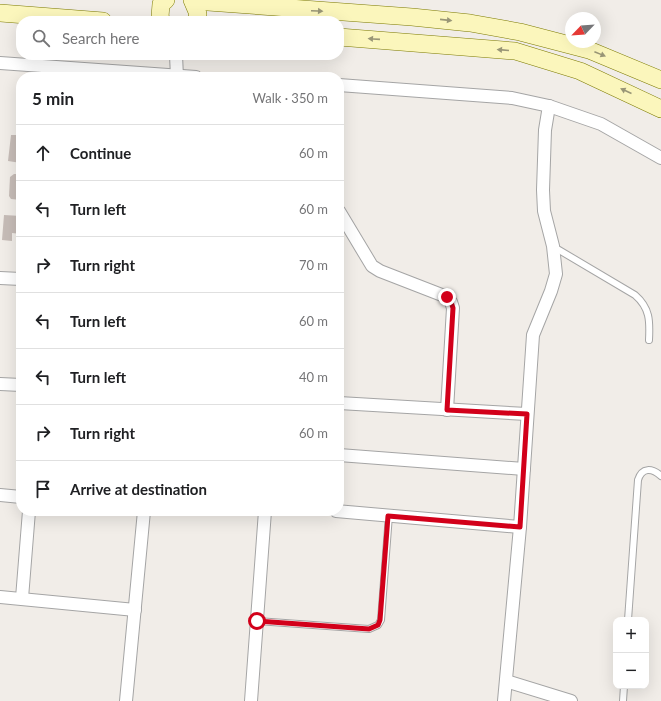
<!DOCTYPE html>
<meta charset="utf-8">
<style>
:root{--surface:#fff;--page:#f2f2f2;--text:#202124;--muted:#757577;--line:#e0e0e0}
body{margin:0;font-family:Lato,sans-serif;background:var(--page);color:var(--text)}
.controls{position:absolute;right:12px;bottom:12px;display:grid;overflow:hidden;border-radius:8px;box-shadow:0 4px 16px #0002}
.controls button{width:36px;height:36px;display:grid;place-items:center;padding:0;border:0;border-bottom:1px solid var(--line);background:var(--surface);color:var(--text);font:20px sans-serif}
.compass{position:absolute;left:565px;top:12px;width:36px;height:36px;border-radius:50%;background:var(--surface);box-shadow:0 4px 16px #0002;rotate:245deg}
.stop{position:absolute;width:12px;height:12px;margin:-9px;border:3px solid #d2001a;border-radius:50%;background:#fff}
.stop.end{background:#d2001a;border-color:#fff;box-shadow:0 1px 4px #0008}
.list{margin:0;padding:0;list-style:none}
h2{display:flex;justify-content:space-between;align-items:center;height:52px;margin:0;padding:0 16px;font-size:17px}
h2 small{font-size:13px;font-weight:400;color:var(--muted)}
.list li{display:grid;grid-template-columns:26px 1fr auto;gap:12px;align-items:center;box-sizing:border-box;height:56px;padding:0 16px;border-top:1px solid var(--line)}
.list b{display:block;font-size:15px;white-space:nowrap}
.list em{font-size:13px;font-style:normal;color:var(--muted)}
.icon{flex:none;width:22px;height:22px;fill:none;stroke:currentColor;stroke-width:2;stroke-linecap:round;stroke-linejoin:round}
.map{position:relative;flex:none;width:661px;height:701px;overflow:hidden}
.search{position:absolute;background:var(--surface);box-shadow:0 4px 16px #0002;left:16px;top:16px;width:328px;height:44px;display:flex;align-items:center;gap:10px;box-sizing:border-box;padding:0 14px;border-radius:16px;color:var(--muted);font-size:15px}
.panel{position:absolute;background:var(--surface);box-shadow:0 4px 16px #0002;left:16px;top:72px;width:328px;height:444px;border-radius:16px}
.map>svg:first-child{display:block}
</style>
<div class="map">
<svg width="661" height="701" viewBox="0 0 661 701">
<rect width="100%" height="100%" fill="#f1ede8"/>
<g fill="#c6bcb7">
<polygon points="11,135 18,135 18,144 21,144 21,163 8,161"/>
<polygon points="14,174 21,174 21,200 11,199 9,196 10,177"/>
<polygon points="4,215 21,216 21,234 12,233 12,241 2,240"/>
</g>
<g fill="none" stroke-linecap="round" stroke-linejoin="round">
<g stroke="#a5a5a5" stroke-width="8">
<g id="service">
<path d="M554,247L635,295C650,308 650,321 649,340"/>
<path d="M628,620L638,480C642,467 652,468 661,476"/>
<polyline points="257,621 369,629 378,625 381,620 389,515"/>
<polyline points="623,701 624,686"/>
</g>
</g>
<g stroke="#a5a5a5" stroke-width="14">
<g id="minor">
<polyline points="176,55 177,77"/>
<polyline points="0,63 196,77"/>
<polyline points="339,85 512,98 549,106 601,124 661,158"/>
<polyline points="339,211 372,266 380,271 447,297 451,302 453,308 447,410"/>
<polyline points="0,278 21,279"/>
<polyline points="0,384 21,385"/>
<polyline points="339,403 527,414"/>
<polyline points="339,455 524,469"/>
<polyline points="0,495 21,497"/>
<polyline points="336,511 520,527"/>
<polyline points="0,597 135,610"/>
<polyline points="22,598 29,511"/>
<polyline points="506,681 571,701"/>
<polyline points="126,701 144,511"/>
<polyline points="251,701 265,511"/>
<polyline points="504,701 520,527 533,335 551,291 556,274 553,246 544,211 543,190 545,130 549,106"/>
</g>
</g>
<g stroke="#7d7b03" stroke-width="18">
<g id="secondary">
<polyline points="192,0 198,14 196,21"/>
<polyline points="194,1 412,17 470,23 520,32 589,50 661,80"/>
<polyline points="0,13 103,21"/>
<polyline points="162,21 160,17 161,4 166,0"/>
<polyline points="339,37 515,51 580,71 661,109"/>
</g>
</g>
<use href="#service" stroke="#fff" stroke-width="6"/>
<use href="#minor" stroke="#fff" stroke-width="12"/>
<use href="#secondary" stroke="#fbf6bc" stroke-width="17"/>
</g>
<defs><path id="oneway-solid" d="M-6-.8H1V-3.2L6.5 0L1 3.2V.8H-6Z"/></defs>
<g fill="#999676">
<use href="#oneway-solid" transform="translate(317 11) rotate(3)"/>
<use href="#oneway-solid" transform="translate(446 20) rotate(6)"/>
<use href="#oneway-solid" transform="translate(374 39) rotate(-176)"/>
<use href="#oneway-solid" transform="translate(503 50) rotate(-175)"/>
<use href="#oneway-solid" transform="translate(600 54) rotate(22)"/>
<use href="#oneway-solid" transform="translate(626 91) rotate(-156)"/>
</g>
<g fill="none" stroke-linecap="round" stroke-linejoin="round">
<polyline stroke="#d2001a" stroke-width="5" points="257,621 369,629 378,625 380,620 388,516 520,527 527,414 447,410 453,308 451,302 447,297"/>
</g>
</svg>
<div class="controls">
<button>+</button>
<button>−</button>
</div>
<svg class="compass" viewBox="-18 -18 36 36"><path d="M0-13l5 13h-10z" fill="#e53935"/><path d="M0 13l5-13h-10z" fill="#757577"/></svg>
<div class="stop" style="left:257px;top:621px"></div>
<div class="stop end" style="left:447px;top:297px"></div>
<div class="search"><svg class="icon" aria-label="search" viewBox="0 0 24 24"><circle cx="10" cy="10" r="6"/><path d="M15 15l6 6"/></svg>Search here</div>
<section class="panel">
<h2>5 min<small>Walk · 350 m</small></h2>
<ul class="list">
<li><svg class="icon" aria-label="ahead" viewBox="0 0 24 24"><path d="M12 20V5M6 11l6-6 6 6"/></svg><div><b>Continue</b></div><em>60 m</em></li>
<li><svg class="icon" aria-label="left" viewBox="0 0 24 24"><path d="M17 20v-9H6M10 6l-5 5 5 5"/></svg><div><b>Turn left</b></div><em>60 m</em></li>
<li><svg class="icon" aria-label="right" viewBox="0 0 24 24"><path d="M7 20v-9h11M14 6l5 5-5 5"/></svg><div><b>Turn right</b></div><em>70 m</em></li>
<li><svg class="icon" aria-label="left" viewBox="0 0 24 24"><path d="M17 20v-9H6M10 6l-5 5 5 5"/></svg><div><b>Turn left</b></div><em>60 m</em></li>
<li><svg class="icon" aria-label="left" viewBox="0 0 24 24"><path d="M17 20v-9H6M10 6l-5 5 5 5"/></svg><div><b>Turn left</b></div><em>40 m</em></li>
<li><svg class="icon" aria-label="right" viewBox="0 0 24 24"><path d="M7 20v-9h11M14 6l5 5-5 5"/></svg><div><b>Turn right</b></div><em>60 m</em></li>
<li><svg class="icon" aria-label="arrive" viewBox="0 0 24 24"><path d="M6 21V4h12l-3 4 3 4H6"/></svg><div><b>Arrive at destination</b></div></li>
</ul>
</section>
</div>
